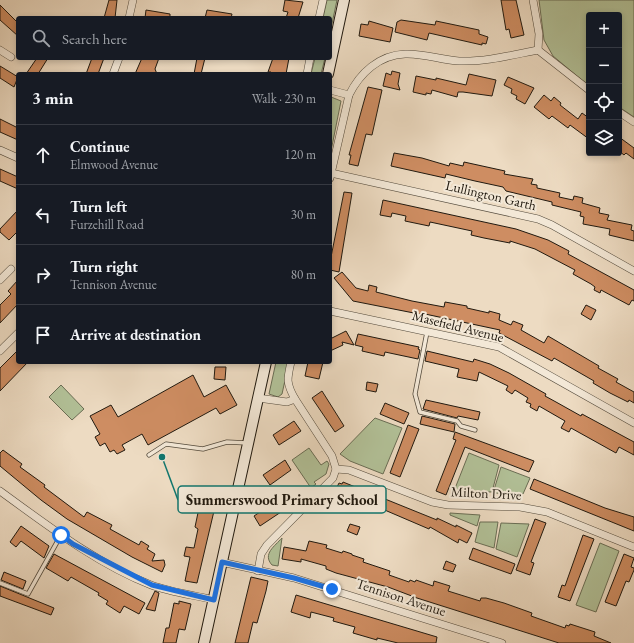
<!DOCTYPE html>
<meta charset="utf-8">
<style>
:root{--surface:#171b24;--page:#20242c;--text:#f1f3f6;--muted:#9ea1a6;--line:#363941}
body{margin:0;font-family:"EB Garamond",serif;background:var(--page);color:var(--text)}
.controls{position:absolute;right:12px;top:12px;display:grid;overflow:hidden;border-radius:4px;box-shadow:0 2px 6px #0003}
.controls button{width:36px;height:36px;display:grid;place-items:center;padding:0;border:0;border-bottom:1px solid var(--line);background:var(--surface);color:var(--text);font:20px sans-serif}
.stop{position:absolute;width:12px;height:12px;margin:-9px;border:3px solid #1a73e8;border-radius:50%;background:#fff}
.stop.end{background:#1a73e8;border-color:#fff;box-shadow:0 1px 4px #0008}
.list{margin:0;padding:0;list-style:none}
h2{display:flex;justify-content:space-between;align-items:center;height:52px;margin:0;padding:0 16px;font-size:17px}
h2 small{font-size:13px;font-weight:400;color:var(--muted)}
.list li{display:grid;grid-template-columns:26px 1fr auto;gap:12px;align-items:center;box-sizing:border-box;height:60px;padding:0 16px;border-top:1px solid var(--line)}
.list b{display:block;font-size:15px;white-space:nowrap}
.list p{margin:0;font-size:13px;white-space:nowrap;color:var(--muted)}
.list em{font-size:13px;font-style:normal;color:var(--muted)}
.icon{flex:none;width:22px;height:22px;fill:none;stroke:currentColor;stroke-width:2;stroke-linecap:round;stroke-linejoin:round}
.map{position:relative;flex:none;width:634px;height:643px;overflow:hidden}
.search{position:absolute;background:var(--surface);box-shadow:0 2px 6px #0003;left:16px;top:16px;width:316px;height:44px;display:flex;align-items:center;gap:10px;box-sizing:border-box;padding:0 14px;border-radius:4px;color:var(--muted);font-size:15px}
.panel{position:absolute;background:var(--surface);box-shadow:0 2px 6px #0003;left:16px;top:72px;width:316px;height:292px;border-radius:4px}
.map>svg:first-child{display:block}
</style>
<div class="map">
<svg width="634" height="643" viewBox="0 0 634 643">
<rect width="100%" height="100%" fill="#eddbc2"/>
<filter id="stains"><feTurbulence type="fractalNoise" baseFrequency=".005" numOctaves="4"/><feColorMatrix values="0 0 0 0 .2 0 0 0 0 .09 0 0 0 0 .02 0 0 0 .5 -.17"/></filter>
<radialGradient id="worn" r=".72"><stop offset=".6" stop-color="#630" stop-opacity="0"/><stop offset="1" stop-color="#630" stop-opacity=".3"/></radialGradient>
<g fill="#b2c198" stroke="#696d54">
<polygon points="327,0 337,0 330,33 330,18 323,18"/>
<polygon points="539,0 634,0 634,117 619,107 619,15 589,15 589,86 553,56 544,40"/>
<polygon points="315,58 325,58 321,74 311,74"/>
<polygon points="331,97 341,101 330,156 330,103"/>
<polygon points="276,362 289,362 282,394 278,397 269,394"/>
<polygon points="61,385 84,409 72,420 49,397"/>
<polygon points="375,418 402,428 383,474 350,461 340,454"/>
<polygon points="309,448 321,465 327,461 329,464 326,474 314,482 316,484 311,488 292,460"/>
<polygon points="469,453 499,465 492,492 454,491"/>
<polygon points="501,467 530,478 523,494 493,493"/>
<polygon points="450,513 480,515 477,526 450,515"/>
<polygon points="480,522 498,522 494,548 475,542"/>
<polygon points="501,523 529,524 517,557 496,549"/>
<path d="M282,538L278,566L272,565C262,554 275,546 282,538Z"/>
<polygon points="600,543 619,551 596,612 576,605"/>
</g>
<g fill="#ce8d62" stroke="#20190f">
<polygon points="109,0 117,0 115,18 104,18"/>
<polygon points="285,0 303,2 298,18 286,18 288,12 283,11"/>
<polygon points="501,0 516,0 524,35 511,38 509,29 506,30"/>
<polygon points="0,5 18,23 18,36 0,20"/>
<polygon points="146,10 170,14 170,18 145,18"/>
<polygon points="207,10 232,14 231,18 205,18"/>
<polygon points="401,20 435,25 436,21 479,30 479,34 488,37 486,44 482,43 482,45 429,33 427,40 395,32 397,22"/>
<polygon points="369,21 393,28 390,42 359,36 361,24 368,25"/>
<polygon points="37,58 48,58 38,74 26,74"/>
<polygon points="92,58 104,58 98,74 86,74"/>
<polygon points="142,58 159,58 155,69 157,74 135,74"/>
<polygon points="197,58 205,58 201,74 194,74"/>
<polygon points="273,58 289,58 286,74 270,74 271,72 268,72"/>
<polygon points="0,66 18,77 14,87 0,78"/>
<polygon points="392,71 400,73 398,84 400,90 383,86 386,73 391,75"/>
<polygon points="469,74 496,80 492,96 463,92 458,92 457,97 432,90 431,94 426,93 426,95 413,92 416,76 436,80 436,78 466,85"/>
<polygon points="508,77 534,88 525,104 516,99 517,96 511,93 512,89 504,85"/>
<polygon points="368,87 382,90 372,135 366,134 358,166 349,164 351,155 349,155"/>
<polygon points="544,95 551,101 554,97 561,103 560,105 578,119 582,113 589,118 589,139 570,125 568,128 552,116 549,119 534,107"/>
<polygon points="0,119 18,128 18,140 0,132"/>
<polygon points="619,137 634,148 634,159 626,153 624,155 619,151"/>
<polygon points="394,153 422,158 449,166 450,163 463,166 464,162 505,171 504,174 533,179 531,184 537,185 537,188 560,193 559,197 573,200 574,196 583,198 582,203 600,208 599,213 609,215 607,220 632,225 631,230 634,231 634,241 609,235 610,229 583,224 584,217 580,216 581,212 552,205 552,202 506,191 503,187 475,181 446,174 445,178 391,166"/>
<polygon points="0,169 18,177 18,189 0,181"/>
<polygon points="344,192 352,193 339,272 330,270 330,262"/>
<polygon points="383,200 516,229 548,240 569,251 568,254 634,290 634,301 632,300 629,305 601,290 600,293 594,290 595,287 591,284 573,274 575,270 535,249 510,241 510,243 484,238 471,235 472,231 430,222 429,226 405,221 406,216 392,213 391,217 380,215"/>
<polygon points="18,210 18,231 9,240 0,232 0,229"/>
<polygon points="342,272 356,288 368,291 369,285 377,287 376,292 412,301 444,307 445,302 467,306 467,308 489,313 489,311 500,314 499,320 511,325 513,321 523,325 521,330 544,343 548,336 599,366 598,368 618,379 616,382 634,392 634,403 629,400 628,402 610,393 593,383 594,381 554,358 552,361 499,333 500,330 425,314 424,315 353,301 334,278"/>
<polygon points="18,280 18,304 0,323 0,305 11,294 8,291"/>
<polygon points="586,305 596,310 591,320 581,314"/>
<polygon points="346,331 354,345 342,342 343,345 330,351 330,339"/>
<polygon points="358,334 419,347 418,349 420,350 418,359 385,352 384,356 362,351 363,347 355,345"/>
<polygon points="18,350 18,362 28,362 0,391 0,368"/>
<polygon points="427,351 473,362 474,359 490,364 509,373 546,394 545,396 556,402 581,416 582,414 634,442 634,455 619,447 616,453 571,428 569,432 561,428 565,421 539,406 537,411 530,407 531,404 526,402 528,398 515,390 512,394 506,390 508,386 479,372 477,381 457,377 459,369 425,361"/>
<polygon points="308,362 323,362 319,379 305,376"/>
<polygon points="215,367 226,367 225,380 214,379"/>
<polygon points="193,375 204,397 226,385 237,405 220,414 216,408 148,445 142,434 122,445 125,450 117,454 114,450 110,452 105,443 100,446 95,437 100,434 90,416 111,405 118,417"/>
<polygon points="367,382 378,384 376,392 366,390"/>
<polygon points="322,391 344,426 335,432 312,398"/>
<polygon points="426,400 480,412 478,420 458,416 457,418 423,409"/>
<polygon points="385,403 409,413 404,424 380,414"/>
<polygon points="422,416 455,424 454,432 420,424"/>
<polygon points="294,421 301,431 279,445 273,435"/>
<polygon points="408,425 419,429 400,477 390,473"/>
<polygon points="455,432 534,461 529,472 465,447 446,495 436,491 456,440 453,439"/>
<polygon points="3,450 22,464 20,467 45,485 44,487 84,517 87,512 112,525 110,529 139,545 141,541 149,546 147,549 155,554 152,561 164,560 165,565 162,572 132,557 67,519 41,500 0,466 0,453"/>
<polygon points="285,460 291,470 270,485 263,475"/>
<polygon points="534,479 605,508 634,517 634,531 530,489"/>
<polygon points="343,482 437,520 437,518 456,527 456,525 472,533 467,543 459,539 458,543 430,527 429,529 373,505 372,507 344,495 342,499 333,495 339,483 342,484"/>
<polygon points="275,502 281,512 260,526 254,516"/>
<polygon points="199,508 214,511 197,583 185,581 190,557 184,556 186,547 194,548 198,529 195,527"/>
<polygon points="535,519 546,523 531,562 534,563 530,575 516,570"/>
<polygon points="350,524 360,527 357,535 347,531"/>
<polygon points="21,526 49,546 44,558 21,541 16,547 10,542"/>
<polygon points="583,535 594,539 570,601 558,597 562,585 565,586"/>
<polygon points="309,541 327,545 326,548 342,553 343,551 352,554 352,555 364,559 363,562 390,571 389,575 409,582 410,580 415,582 416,580 433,586 434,581 450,586 448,591 480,601 481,598 486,598 504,603 532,613 531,616 565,628 566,625 569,626 570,624 595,632 594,636 611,643 559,643 417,598 388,587 336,573 326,569 326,566 301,559 301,562 282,559 284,547 306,551"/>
<polygon points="473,548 515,564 511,574 469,559"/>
<polygon points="54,554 145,603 139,614 124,606 120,613 106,604 108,601 98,595 99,593 71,577 68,581 46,568"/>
<polygon points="624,554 634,558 631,567 634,568 634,570 629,582 626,581 616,606 605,602"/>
<polygon points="446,561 456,565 453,572 443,569"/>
<polygon points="4,572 26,581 23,589 1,580"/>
<polygon points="251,577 268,581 266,591 257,623 253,622 248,643 235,643"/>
<polygon points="0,586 54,608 51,615 0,596"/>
<polygon points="155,591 159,593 155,611 146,609"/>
<polygon points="296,595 437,637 436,643 398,643 377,638 377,640 353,633 355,627 333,621 334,618 311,612 310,618 291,612"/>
<polygon points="179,601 191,604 185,630 179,629 176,643 163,643 166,628 169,628 174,603 179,604"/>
</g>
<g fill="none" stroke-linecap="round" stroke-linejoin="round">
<g stroke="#534a3c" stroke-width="5">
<g id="lane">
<polyline points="427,332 415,394 420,412 457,421 461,426 475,430"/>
<polyline points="149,455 166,444 203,449 227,442 247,443"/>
<polyline points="0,583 28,594 61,535"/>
</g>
</g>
<g stroke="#534a3c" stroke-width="8">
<g id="street">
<polyline points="533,0 539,34 538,50"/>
<polyline points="129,18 133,0"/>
<polyline points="319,18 323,0"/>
<polyline points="0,50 11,57"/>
<polyline points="113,74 119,58"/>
<polyline points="307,74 310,58"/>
<polyline points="330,90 349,95"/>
<polyline points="619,112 634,122"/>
<polyline points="0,150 18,158"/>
<polyline points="331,173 538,219 552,225 634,271"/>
<path d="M330,178L349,95C360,73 379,55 405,54C423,53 441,60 459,61C485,62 512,55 538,50L589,90"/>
<polyline points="0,280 11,269"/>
<polyline points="330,311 499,347 634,423"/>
<polyline points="0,351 18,333"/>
<path d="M258,398L287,402L295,399C286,383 287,379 291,362"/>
<polyline points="336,469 349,470 432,502 448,505 520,507 547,512 634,547"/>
<path d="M0,491C47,525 97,564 151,585C170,592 193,595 214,600"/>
<polyline points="221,562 294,578 502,643"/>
<polyline points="258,571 261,554 267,545 333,478 336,469 332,456 295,399"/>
</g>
</g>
<g stroke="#20190f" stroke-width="12">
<g id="secondary">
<polyline points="328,74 344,0"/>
<polyline points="204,643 266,362"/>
</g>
</g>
<use href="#lane" stroke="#f3e8d7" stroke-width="3.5"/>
<use href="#street" stroke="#f3e8d7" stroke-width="7"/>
<use href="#secondary" stroke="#f3e8d7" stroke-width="10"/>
</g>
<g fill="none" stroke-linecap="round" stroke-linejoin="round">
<polyline stroke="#1a73e8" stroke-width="5" points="61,535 73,544 152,585 214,600 222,562 294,578 332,589"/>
</g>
<g text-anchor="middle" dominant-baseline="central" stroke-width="4" stroke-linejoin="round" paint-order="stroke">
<g font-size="14" fill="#20190f" stroke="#f3e8d7">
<text transform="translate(491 195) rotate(13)">Lullington Garth</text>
<text transform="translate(458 326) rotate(14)">Masefield Avenue</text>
<text transform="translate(486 493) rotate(3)">Milton Drive</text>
<text transform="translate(401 597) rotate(18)">Tennison Avenue</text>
</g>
</g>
<path fill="none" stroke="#0f766e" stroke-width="1.5" d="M162 457L178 500"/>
<circle fill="#0f766e" stroke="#f3e8d7" stroke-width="1.5" cx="162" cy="457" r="4"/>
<rect fill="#f3e8d7" stroke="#0f766e" stroke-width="1.5" x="178" y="486" width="208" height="27" rx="4"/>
<g font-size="15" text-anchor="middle" font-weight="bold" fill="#20190f">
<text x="282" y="505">Summerswood Primary School</text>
</g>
<rect width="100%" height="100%" filter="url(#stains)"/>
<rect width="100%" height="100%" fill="url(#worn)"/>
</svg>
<div class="controls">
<button>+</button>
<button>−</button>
<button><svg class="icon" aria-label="locate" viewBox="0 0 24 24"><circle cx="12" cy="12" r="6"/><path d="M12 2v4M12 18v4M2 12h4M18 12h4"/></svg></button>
<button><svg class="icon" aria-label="layers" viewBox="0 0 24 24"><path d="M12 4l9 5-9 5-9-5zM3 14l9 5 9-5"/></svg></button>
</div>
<div class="stop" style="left:61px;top:535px"></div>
<div class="stop end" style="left:332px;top:589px"></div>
<div class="search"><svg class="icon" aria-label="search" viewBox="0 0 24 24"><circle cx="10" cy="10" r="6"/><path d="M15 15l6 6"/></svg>Search here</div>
<section class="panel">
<h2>3 min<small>Walk · 230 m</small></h2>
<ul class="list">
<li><svg class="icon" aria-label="ahead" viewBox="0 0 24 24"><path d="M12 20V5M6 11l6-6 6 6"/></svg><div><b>Continue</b><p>Elmwood Avenue</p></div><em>120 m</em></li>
<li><svg class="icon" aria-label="left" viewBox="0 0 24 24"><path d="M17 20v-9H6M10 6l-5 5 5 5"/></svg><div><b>Turn left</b><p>Furzehill Road</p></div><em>30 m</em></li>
<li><svg class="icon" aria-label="right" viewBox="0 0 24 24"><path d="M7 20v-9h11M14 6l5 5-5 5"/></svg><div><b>Turn right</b><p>Tennison Avenue</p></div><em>80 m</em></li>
<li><svg class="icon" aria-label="arrive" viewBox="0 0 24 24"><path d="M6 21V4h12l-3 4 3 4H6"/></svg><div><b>Arrive at destination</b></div></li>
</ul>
</section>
</div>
